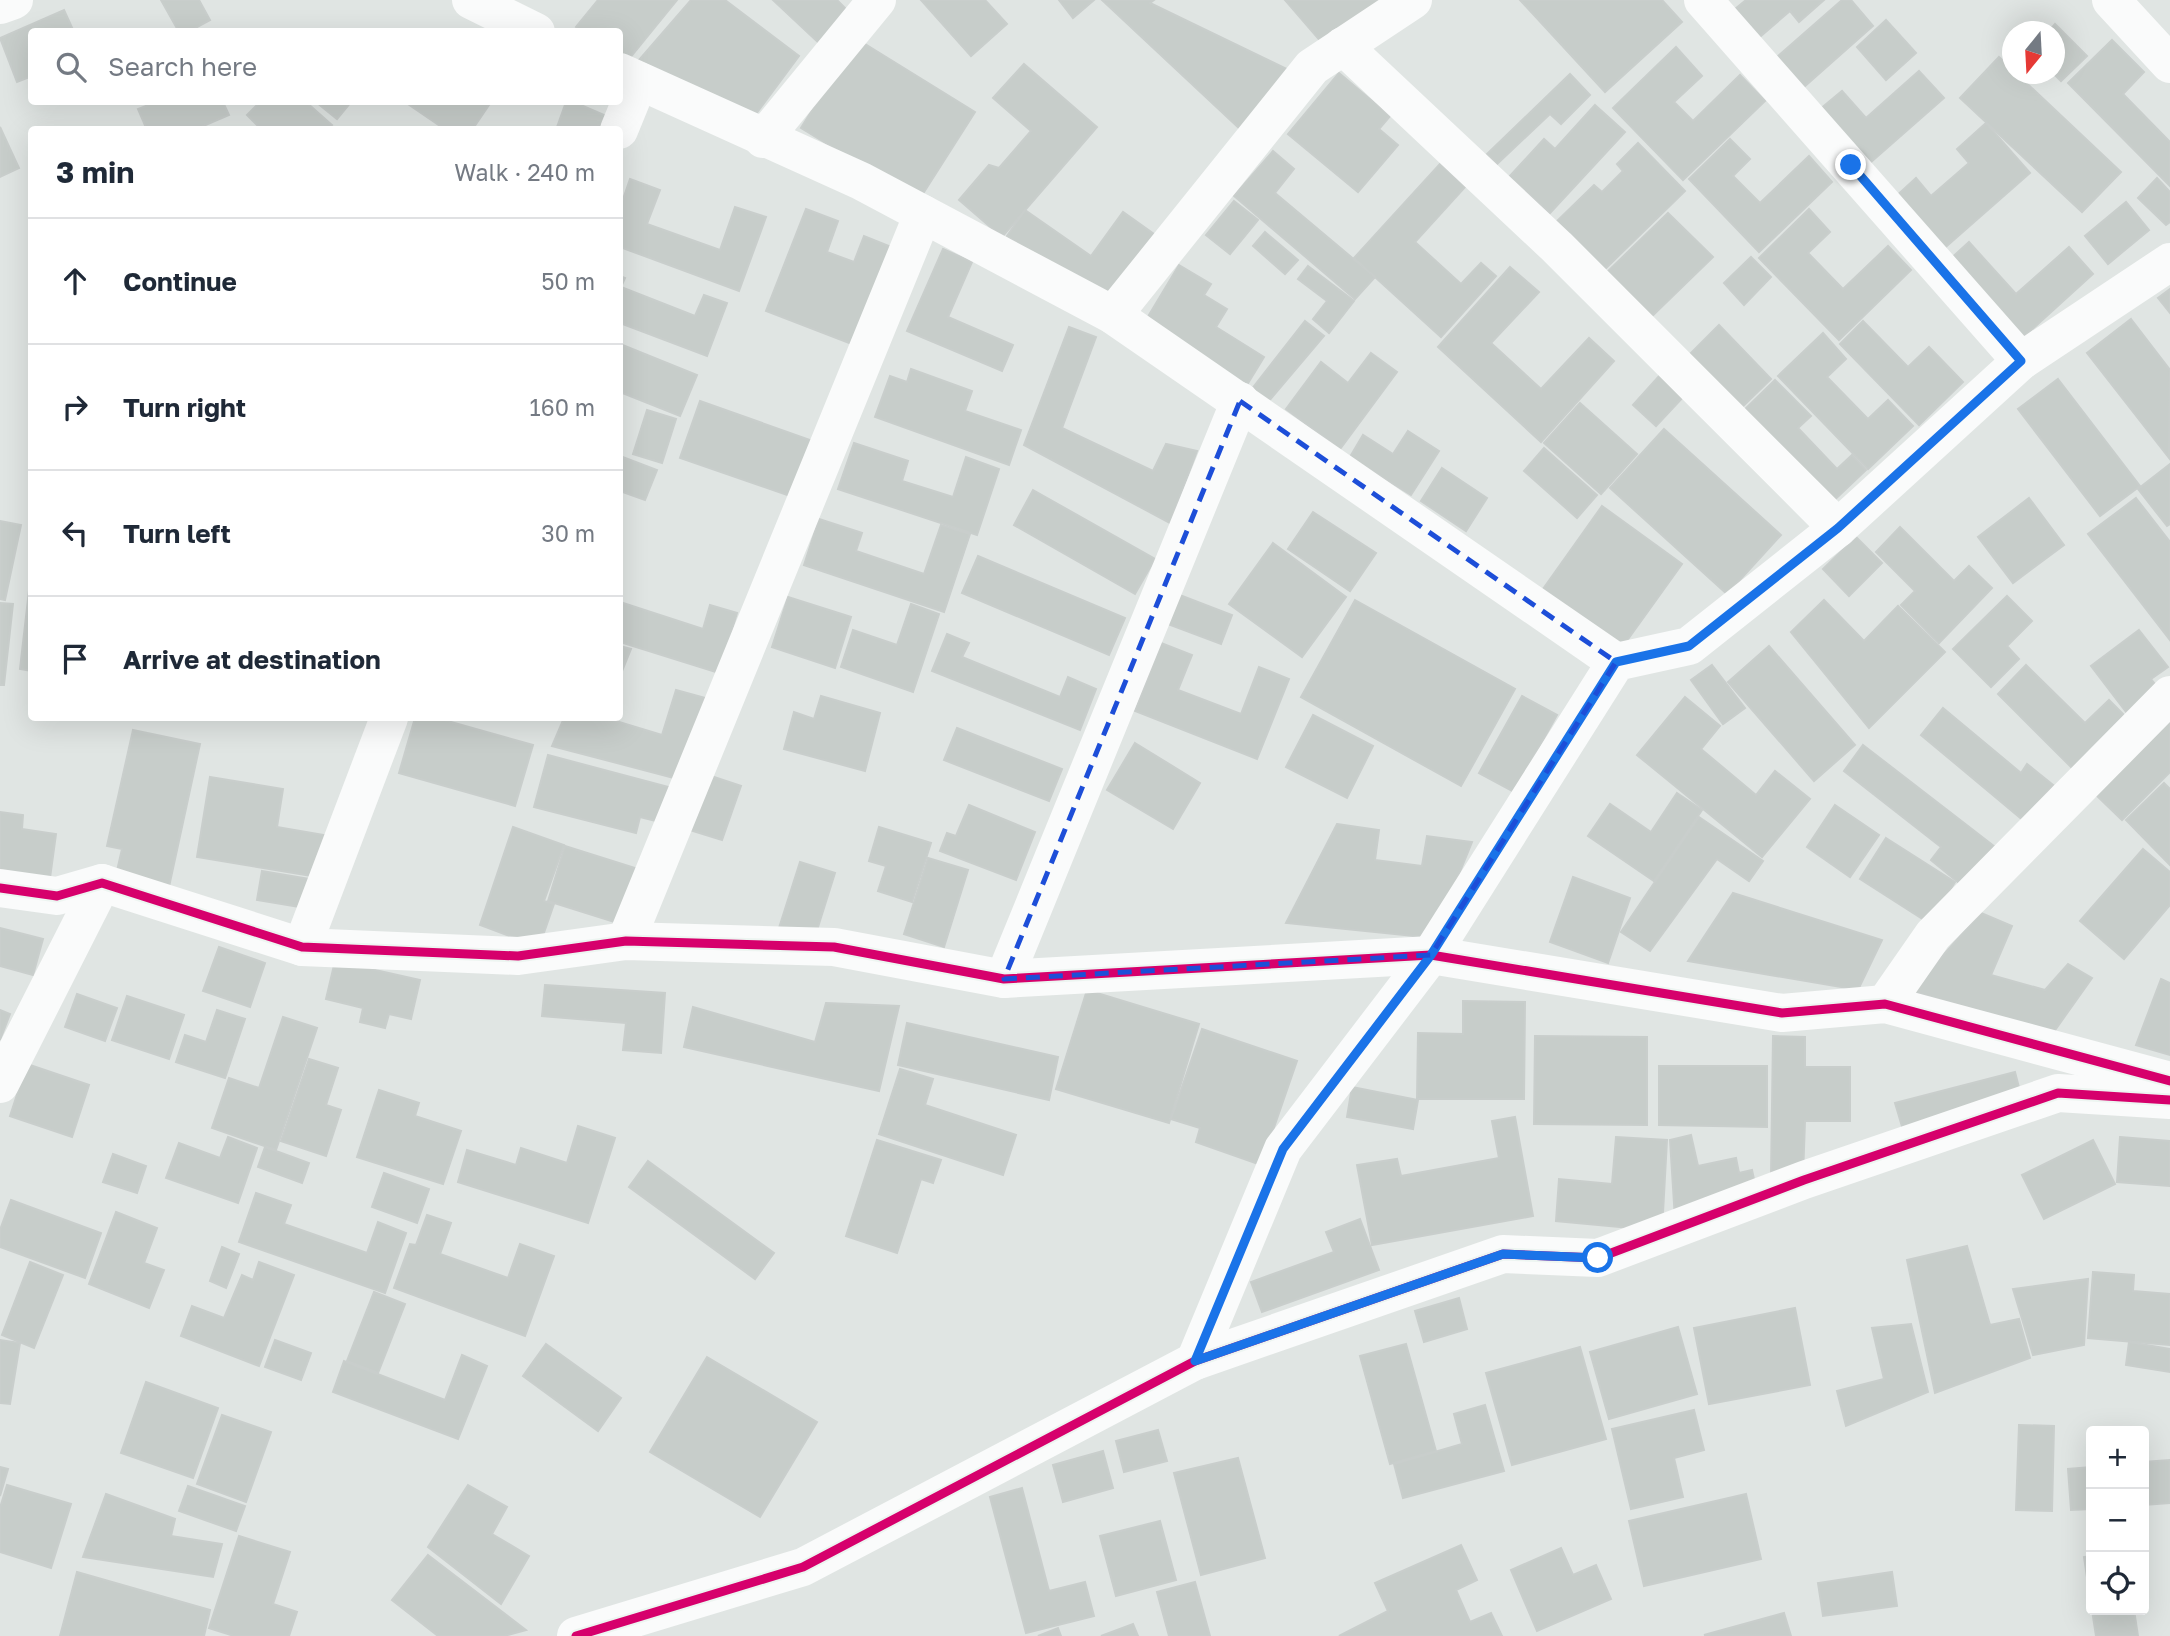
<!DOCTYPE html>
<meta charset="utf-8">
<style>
:root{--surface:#fff;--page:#f6f6f7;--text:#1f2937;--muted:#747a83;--line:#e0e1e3}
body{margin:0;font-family:"Golos Text",sans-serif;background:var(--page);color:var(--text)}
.controls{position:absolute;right:21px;bottom:21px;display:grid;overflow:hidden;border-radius:7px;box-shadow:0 7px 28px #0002}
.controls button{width:63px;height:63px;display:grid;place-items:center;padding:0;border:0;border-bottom:2px solid var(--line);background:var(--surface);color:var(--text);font:35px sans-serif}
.compass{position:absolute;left:2002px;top:21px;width:63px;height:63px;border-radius:50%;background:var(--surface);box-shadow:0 7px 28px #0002;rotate:198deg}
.stop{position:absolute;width:21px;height:21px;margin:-16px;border:5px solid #1a73e8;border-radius:50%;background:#fff}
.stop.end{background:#1a73e8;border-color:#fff;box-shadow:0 2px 7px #0008}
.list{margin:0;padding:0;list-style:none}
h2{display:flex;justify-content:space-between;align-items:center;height:91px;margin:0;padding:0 28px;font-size:30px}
h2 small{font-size:23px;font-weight:400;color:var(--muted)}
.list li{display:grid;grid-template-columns:46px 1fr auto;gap:21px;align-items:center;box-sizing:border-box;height:126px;padding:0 28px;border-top:2px solid var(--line)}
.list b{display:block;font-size:26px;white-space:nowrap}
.list em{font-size:23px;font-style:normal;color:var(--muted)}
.icon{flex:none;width:38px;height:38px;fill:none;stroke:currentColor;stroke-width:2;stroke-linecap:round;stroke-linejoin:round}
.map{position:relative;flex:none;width:2170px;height:1636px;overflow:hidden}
.search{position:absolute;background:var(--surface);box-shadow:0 7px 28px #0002;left:28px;top:28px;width:595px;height:77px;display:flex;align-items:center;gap:18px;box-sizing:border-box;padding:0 24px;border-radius:7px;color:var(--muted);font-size:26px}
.panel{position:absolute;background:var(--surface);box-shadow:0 7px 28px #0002;left:28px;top:126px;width:595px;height:595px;border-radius:7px}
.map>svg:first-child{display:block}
</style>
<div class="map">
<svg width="2170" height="1636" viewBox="0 0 2170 1636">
<rect width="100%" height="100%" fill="#e0e5e3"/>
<g fill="#c7cdca" stroke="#c9cecc" stroke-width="2">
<polygon points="161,0 199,0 210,20 188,32 179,32"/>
<polygon points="598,0 677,0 624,65 620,62 620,32 581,32 576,27"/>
<polygon points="691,0 725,0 799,56 750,122 633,67"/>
<polygon points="773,0 837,0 849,12 819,43"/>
<polygon points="921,0 985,0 1007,24 971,56"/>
<polygon points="1059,0 1094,0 1073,18"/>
<polygon points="1102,0 1154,0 1150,3 1289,70 1241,130"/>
<polygon points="1285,0 1379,0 1322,43"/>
<polygon points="1520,0 1662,0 1682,22 1605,92"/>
<polygon points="1746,0 1824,0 1799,22 1790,11 1755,41 1730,13"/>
<polygon points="1842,0 1851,0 1873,26 1796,94 1769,64"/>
<polygon points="64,10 74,32 32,32 32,76 17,82 0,38"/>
<polygon points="1886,20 1916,53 1886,80 1857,47"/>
<polygon points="2055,24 2087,56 2061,81 2054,74 2054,32 2048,32"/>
<polygon points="857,39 975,112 919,200 801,128"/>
<polygon points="2112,40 2144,72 2123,94 2170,142 2170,186 2068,83"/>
<polygon points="1676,47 1702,76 1674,102 1693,121 1740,75 1765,101 1683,180 1613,108"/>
<polygon points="1999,57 2012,69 2012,74 2017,74 2121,172 2082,212 1960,98"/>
<polygon points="1024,64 1097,127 1002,237 959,200 989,165 999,168 1031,131 993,98"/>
<polygon points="1919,71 1944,98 1863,169 1814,114 1842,91 1866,118"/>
<polygon points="1339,73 1390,116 1379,129 1398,145 1358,192 1288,134"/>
<polygon points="1570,74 1590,95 1561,124 1550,114 1497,164 1487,154"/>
<polygon points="156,102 223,102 229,115 194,130 147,130 138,109"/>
<polygon points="260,102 306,102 332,125 327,130 262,130 247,115"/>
<polygon points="316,102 351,102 337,119"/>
<polygon points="405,102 491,102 472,130 446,130"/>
<polygon points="566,102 574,102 618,121 615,130 556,130"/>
<polygon points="1595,105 1625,132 1550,213 1509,177 1544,139 1555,149"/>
<polygon points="1986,123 2030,173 1941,251 1893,199 1916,178 1931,196 1969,163 1957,149"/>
<polygon points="0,127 19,168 0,177"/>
<polygon points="1730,139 1750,159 1733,176 1760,203 1809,156 1832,182 1759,252 1689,179"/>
<polygon points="1638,143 1685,191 1601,273 1554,224 1594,185 1602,192 1623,171 1617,164"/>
<polygon points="1273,151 1294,169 1275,193 1375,277 1355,299 1234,196"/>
<polygon points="1440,164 1465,187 1415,242 1461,284 1481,263 1496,276 1441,337 1354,258"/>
<polygon points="2157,178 2170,192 2170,222 2166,225 2138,198"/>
<polygon points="630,179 660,190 647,224 720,250 735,207 766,217 739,291 620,247 620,208"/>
<polygon points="1234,201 1258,220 1230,254 1206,235"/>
<polygon points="2126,202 2149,230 2108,264 2085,236"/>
<polygon points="806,209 838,221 827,252 854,262 864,236 899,250 862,348 766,311"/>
<polygon points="1809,209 1830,232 1808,253 1843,289 1888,246 1911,270 1839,340 1759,258"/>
<polygon points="1025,210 1091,256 1123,212 1161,239 1111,309 1007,236"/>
<polygon points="1668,213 1713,257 1648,320 1603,276"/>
<polygon points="1265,232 1298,260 1285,274 1253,246"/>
<polygon points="1969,242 2016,294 2069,247 2093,274 2018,342 1947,262"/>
<polygon points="943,249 972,262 948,317 1013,345 1002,371 907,331"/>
<polygon points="1751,257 1771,277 1744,305 1724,283"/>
<polygon points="1179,265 1211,284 1204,295 1227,309 1216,327 1264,357 1245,388 1143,325"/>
<polygon points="1308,266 1354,301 1329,333 1313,319 1327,301 1298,279"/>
<polygon points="1510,267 1539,292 1491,343 1541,389 1589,338 1614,361 1541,442 1438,347"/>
<polygon points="620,276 625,278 621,287 695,316 704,295 727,303 707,356 620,323"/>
<polygon points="2170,289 2170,313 2158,298"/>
<polygon points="2131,319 2170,370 2169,458 2087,353"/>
<polygon points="1305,321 1324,336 1268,402 1251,390"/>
<polygon points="1863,321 1908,367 1929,347 1963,382 1919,425 1840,344"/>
<polygon points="1719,325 1771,379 1737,412 1685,359"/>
<polygon points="1069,327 1096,337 1062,428 1153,471 1166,444 1197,451 1170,523 1024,445"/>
<polygon points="1823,333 1846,359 1827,377 1868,419 1888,400 1913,426 1868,469 1778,376"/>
<polygon points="620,344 697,375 680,416 620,392"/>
<polygon points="1371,353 1397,372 1340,449 1286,409 1321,362 1348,383"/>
<polygon points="911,369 972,391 965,411 1021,430 1009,465 875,417 890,376 907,382"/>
<polygon points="1661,374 1685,395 1656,426 1633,405"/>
<polygon points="2058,379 2140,486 2100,516 2018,409"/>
<polygon points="1775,380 1811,416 1798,428 1837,469 1852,455 1866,470 1828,506 1739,415"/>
<polygon points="700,401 813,441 793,497 680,458"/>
<polygon points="1580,403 1637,454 1601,494 1544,443"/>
<polygon points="647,410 676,419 662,463 633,454"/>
<polygon points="1664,429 1781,535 1727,594 1610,488"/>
<polygon points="1408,431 1439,451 1411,495 1350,457 1363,435 1393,454"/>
<polygon points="854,443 908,461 902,481 953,497 966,457 999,469 977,535 838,489"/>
<polygon points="1544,448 1597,495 1577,518 1524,471"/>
<polygon points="620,456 657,470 645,500 620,491"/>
<polygon points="2170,464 2170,524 2167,526 2138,489"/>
<polygon points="1442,468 1487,498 1466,531 1421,501"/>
<polygon points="1033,490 1155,559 1135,594 1014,525"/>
<polygon points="2029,498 2064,545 2013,583 1978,537"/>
<polygon points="2136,498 2170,542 2170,640 2088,534"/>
<polygon points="1602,506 1682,564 1623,646 1543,589"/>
<polygon points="1313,512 1376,553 1350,591 1288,549"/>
<polygon points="819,519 862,533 856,551 924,574 941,525 970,534 944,612 804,565"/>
<polygon points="0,521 21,525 5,600 0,599"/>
<polygon points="1900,527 1954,581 1969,566 1992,588 1939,643 1901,605 1915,591 1876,552"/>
<polygon points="1856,537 1882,563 1849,596 1823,569"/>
<polygon points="1273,543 1346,597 1302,657 1229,604"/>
<polygon points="978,556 1125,618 1109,655 962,593"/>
<polygon points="31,573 32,573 32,671 20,669"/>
<polygon points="1177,594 1232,615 1221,644 1165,623"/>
<polygon points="2007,596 2032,621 2007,646 2019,659 1991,687 1953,649"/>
<polygon points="788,597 851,617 835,668 772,647"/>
<polygon points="1355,600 1515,689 1461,786 1301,697"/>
<polygon points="1824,600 1864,641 1898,606 1945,652 1869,728 1791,632"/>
<polygon points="620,602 703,629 710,605 737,613 719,673 620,642"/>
<polygon points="0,603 13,604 4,685 0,685"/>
<polygon points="911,604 939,614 913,692 841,667 853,630 897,645"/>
<polygon points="2139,630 2168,667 2151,679 2159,689 2127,713 2091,666"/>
<polygon points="947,634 969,643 962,657 1060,697 1068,677 1096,689 1080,730 932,671"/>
<polygon points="1161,643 1192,655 1178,690 1241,714 1259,667 1289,679 1257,759 1135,711"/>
<polygon points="620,646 631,649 620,676"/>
<polygon points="1769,646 1855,745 1814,781 1728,682"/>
<polygon points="1712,665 1745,708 1723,724 1691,680"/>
<polygon points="2026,665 2085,723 2109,700 2127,718 2074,770 1998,694"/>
<polygon points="676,690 705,698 674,778 552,746 564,718 606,718 662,735"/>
<polygon points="821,696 880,713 865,771 784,749 794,712 814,719"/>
<polygon points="1522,696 1557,715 1514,792 1479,773"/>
<polygon points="1685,697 1720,726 1701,749 1756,795 1775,771 1810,799 1762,857 1637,755"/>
<polygon points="1943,708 2021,773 2027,764 2053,785 2024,821 1921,735"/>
<polygon points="1313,715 1373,746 1347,798 1286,767"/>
<polygon points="415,718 437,718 533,745 515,806 399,773"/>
<polygon points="2170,718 2170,772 2122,820 2094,793"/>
<polygon points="957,728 1062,769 1049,801 944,760"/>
<polygon points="133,730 200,744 167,896 114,884 122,849 107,846"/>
<polygon points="1135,743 1200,783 1173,829 1107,790"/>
<polygon points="1863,745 1995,847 1964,887 1931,860 1941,847 1844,771"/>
<polygon points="548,755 672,788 664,823 640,817 636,833 534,807"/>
<polygon points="708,775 741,786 722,840 690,830"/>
<polygon points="210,777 283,789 277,827 324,835 318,877 197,857"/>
<polygon points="2164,783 2170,789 2170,865 2126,820"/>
<polygon points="1677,793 1702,810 1654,881 1588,836 1610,804 1651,832"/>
<polygon points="969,805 1035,832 1016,880 940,851 947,833 956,836"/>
<polygon points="1835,805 1879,835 1850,877 1807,847"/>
<polygon points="0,812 23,815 22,829 56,834 50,878 0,871"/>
<polygon points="1699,817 1763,861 1749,881 1717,859 1650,951 1621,932"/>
<polygon points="1337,824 1379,830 1375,860 1422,866 1427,836 1472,842 1433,938 1286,923"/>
<polygon points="513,827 564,845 544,901 554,904 539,947 480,925"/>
<polygon points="879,827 931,843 912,902 878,891 886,866 869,861"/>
<polygon points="1886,838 1955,882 1929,923 1860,879"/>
<polygon points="565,846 641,870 624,925 548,901"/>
<polygon points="2143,849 2170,872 2170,905 2124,959 2080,921"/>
<polygon points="928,858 968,870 944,947 904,934"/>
<polygon points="800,862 835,873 813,943 778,931"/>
<polygon points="262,871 310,879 306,908 257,900"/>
<polygon points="1573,877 1630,898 1608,963 1550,942"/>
<polygon points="1733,893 1882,940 1858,990 1688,961"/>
<polygon points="1981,913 2012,926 1991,975 2045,990 2068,964 2092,978 2053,1033 1911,991"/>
<polygon points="0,928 43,939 33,975 0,966"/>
<polygon points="219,947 265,963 250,1007 203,991"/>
<polygon points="335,961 420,980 411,1019 389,1014 385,1028 360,1022 363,1008 326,999"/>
<polygon points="2161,979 2170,983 2170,1055 2136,1045"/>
<polygon points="545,985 665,993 661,1053 623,1050 626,1023 542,1016"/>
<polygon points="1087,990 1199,1024 1169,1123 1056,1089"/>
<polygon points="77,994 117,1008 105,1041 65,1027"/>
<polygon points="127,996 184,1015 169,1059 112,1040"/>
<polygon points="1463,1001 1525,1002 1524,1099 1417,1099 1418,1033 1463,1034"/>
<polygon points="826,1003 899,1006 879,1091 684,1047 693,1007 815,1042"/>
<polygon points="0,1010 10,1014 0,1040"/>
<polygon points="217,1010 245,1019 225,1078 176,1062 185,1035 206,1042"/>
<polygon points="283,1017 317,1028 276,1150 212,1128 229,1078 259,1088"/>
<polygon points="907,1023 1058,1057 1049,1100 898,1065"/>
<polygon points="1202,1029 1297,1061 1261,1165 1196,1142 1200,1128 1171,1119"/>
<polygon points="1535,1036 1647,1037 1647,1125 1534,1124"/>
<polygon points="1773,1036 1805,1037 1805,1067 1850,1067 1850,1121 1805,1121 1803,1177 1771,1176"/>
<polygon points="309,1059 338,1068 326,1105 341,1110 326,1156 281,1141"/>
<polygon points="27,1064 89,1085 72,1137 10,1116"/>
<polygon points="1659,1066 1767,1066 1767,1127 1659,1125"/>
<polygon points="900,1069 933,1079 925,1105 1016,1135 1003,1175 879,1134"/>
<polygon points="2015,1072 2023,1103 1904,1133 1895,1103"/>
<polygon points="1352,1087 1418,1100 1413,1129 1347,1117"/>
<polygon points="379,1090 419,1103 415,1116 461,1131 443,1184 357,1157"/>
<polygon points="1515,1117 1533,1216 1372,1245 1357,1165 1397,1159 1401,1176 1499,1158 1492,1121"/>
<polygon points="578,1126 615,1138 588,1223 458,1182 467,1150 516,1165 521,1148 567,1163"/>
<polygon points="1691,1135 1698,1166 1736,1158 1739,1173 1752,1170 1757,1193 1675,1219 1670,1140"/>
<polygon points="228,1137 257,1148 238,1203 166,1178 179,1143 220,1158"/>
<polygon points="1616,1137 1667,1140 1662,1231 1556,1221 1559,1179 1612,1184"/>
<polygon points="2120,1137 2170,1141 2170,1186 2117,1182"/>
<polygon points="877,1140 941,1160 933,1183 921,1179 897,1253 846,1236"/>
<polygon points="2093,1140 2115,1184 2044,1219 2022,1175"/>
<polygon points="265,1147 309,1163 302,1183 258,1167"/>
<polygon points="113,1154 146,1166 137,1193 103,1182"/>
<polygon points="648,1161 774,1253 755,1279 629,1187"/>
<polygon points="384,1173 429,1189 417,1223 372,1207"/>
<polygon points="256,1193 291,1205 284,1224 367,1253 378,1222 406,1233 385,1293 239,1242"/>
<polygon points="11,1200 101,1233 85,1278 0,1247 0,1230"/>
<polygon points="116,1212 157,1228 144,1263 164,1270 149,1308 89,1284"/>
<polygon points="427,1215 451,1223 440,1254 508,1278 520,1244 554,1256 525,1336 394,1288 410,1244 416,1245"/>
<polygon points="1360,1219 1379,1270 1262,1312 1251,1282 1334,1252 1326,1232"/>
<polygon points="1967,1246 1990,1325 2019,1319 2030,1358 1935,1393 1907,1260"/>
<polygon points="222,1247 239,1254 226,1288 210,1281"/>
<polygon points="30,1262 63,1275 34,1348 2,1335"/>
<polygon points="259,1262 294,1275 259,1366 181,1336 192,1306 224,1318 242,1275 253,1280"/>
<polygon points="2093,1272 2134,1275 2133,1291 2170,1294 2170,1345 2088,1338"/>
<polygon points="2088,1279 2084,1345 2033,1355 2013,1289"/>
<polygon points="374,1292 405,1304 378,1373 347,1361"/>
<polygon points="1459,1298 1467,1329 1424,1342 1415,1311"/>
<polygon points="1795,1308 1810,1385 1709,1404 1694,1328"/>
<polygon points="1911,1324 1928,1392 1846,1426 1837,1391 1884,1379 1872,1328"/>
<polygon points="1678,1327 1697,1394 1609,1419 1590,1352"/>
<polygon points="0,1340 20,1343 10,1404 0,1403"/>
<polygon points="275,1340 311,1353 301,1380 265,1367"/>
<polygon points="2129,1342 2170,1349 2170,1372 2126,1365"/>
<polygon points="546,1344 621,1398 598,1431 523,1376"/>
<polygon points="1406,1344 1436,1451 1390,1464 1360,1356"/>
<polygon points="1580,1347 1606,1439 1512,1465 1486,1373"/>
<polygon points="462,1355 487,1366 458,1439 333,1392 344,1361 445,1400"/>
<polygon points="707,1357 817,1422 760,1517 650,1452"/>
<polygon points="146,1382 218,1408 193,1478 121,1453"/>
<polygon points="1485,1405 1504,1471 1403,1498 1394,1464 1462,1444 1454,1414"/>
<polygon points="1694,1410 1704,1450 1674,1458 1683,1497 1631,1509 1612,1429"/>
<polygon points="222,1415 271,1432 246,1502 197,1484"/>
<polygon points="2019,1425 2054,1426 2052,1511 2016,1510"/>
<polygon points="1158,1430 1167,1461 1124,1472 1116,1441"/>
<polygon points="1103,1451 1113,1488 1063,1502 1053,1465"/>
<polygon points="1238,1458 1265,1558 1201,1575 1174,1473"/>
<polygon points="2170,1460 2170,1503 2144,1505 2144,1462"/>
<polygon points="0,1467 8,1469 0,1496"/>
<polygon points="2091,1467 2091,1509 2071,1510 2068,1469"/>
<polygon points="7,1485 71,1504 51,1568 0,1552 0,1508"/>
<polygon points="468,1485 507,1507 492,1534 529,1556 501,1604 428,1547"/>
<polygon points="188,1486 245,1506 236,1531 179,1511"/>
<polygon points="1022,1488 1049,1591 1085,1582 1094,1616 1026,1633 990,1497"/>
<polygon points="106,1494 175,1519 171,1536 222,1544 213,1577 83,1557"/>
<polygon points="1746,1494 1761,1559 1644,1586 1629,1521"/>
<polygon points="1160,1521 1176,1580 1116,1596 1100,1536"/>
<polygon points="239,1536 290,1552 273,1604 297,1612 289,1636 234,1636 209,1628"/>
<polygon points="1461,1545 1477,1580 1456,1590 1470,1622 1491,1613 1502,1636 1339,1636 1388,1611 1375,1583"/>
<polygon points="1561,1548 1573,1575 1596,1565 1611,1599 1537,1631 1511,1570"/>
<polygon points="428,1555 526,1630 504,1636 438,1636 392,1600"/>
<polygon points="2091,1556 2091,1604 2084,1557"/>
<polygon points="77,1572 210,1610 204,1636 60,1636"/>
<polygon points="1892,1572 1897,1606 1823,1616 1818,1583"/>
<polygon points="1195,1582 1210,1636 1169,1636 1157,1592"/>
<polygon points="2092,1610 2134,1610 2138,1636 2096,1636"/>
<polygon points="1784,1613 1791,1636 1704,1635"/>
<polygon points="1133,1624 1138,1636 1101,1636"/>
<polygon points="1058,1628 1061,1636 1038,1636"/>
</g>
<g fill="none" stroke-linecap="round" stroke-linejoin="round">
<g stroke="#fafbfb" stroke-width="38">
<polyline points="471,0 536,32"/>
<polyline points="1703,0 2021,361"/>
<polyline points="2111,0 2170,64"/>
<polyline points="0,5 14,0"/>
<polyline points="1343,46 1557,247 1838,528"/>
<polyline points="620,72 861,181 1113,315 1616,662"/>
<polyline points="619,130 639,81"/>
<polyline points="763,139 877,0"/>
<polyline points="1113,315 1312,67 1413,0"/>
<polyline points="0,888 57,896 102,883 302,947 518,956 626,941 834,947 1004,979 1431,955 1782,1013 1885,1004 2170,1081"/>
<polyline points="626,941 923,214"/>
<polyline points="302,947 389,718"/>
<polyline points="1004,979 1240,401"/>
<polyline points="1885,1004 1933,935 2170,695"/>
<polyline points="0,1084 102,883"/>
<polyline points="1195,1361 1283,1149 1431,955 1616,662 1689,646 1838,528 2021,361 2170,262"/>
<polyline points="576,1636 803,1567 1195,1361 1503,1254 1598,1258 1804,1180 2058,1093 2170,1100"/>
</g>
<g stroke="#edf5f1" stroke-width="13">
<g id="cycleway">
<polyline points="0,888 57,896 102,883 302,947 518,956 626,941 834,947 1004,979 1431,955 1782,1013 1885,1004 2170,1081"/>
<polyline points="576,1636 803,1567 1195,1361 1503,1254 1598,1258 1804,1180 2058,1093 2170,1100"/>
</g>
</g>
<use href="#cycleway" stroke="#d6006c" stroke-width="9"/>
</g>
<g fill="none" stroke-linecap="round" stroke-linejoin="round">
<polyline stroke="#1a73e8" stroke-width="9" points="1598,1258 1503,1254 1195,1361 1283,1149 1431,955 1616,662 1689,646 1838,528 2021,361 1851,165"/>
</g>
<path fill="none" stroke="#1d4ed8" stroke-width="5" stroke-dasharray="14 9" stroke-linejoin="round" d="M1240,401L1616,662L1431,955L1004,979Z"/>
</svg>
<div class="controls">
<button>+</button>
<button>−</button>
<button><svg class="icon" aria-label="locate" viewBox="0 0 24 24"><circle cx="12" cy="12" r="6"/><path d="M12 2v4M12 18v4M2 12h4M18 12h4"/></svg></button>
</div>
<svg class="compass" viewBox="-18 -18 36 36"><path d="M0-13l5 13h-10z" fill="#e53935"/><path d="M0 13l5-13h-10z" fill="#747a83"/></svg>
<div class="stop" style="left:1598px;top:1258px"></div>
<div class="stop end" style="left:1851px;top:165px"></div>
<div class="search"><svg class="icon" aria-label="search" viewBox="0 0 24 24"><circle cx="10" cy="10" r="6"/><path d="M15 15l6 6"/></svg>Search here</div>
<section class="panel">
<h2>3 min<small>Walk · 240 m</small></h2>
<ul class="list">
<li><svg class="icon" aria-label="ahead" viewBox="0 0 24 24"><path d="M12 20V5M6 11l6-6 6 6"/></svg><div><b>Continue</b></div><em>50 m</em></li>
<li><svg class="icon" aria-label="right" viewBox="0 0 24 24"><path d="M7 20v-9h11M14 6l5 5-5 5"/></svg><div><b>Turn right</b></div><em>160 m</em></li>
<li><svg class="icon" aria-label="left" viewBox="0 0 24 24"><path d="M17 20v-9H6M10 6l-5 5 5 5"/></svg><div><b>Turn left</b></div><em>30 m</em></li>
<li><svg class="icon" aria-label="arrive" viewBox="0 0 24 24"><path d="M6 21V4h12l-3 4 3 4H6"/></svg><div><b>Arrive at destination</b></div></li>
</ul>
</section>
</div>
